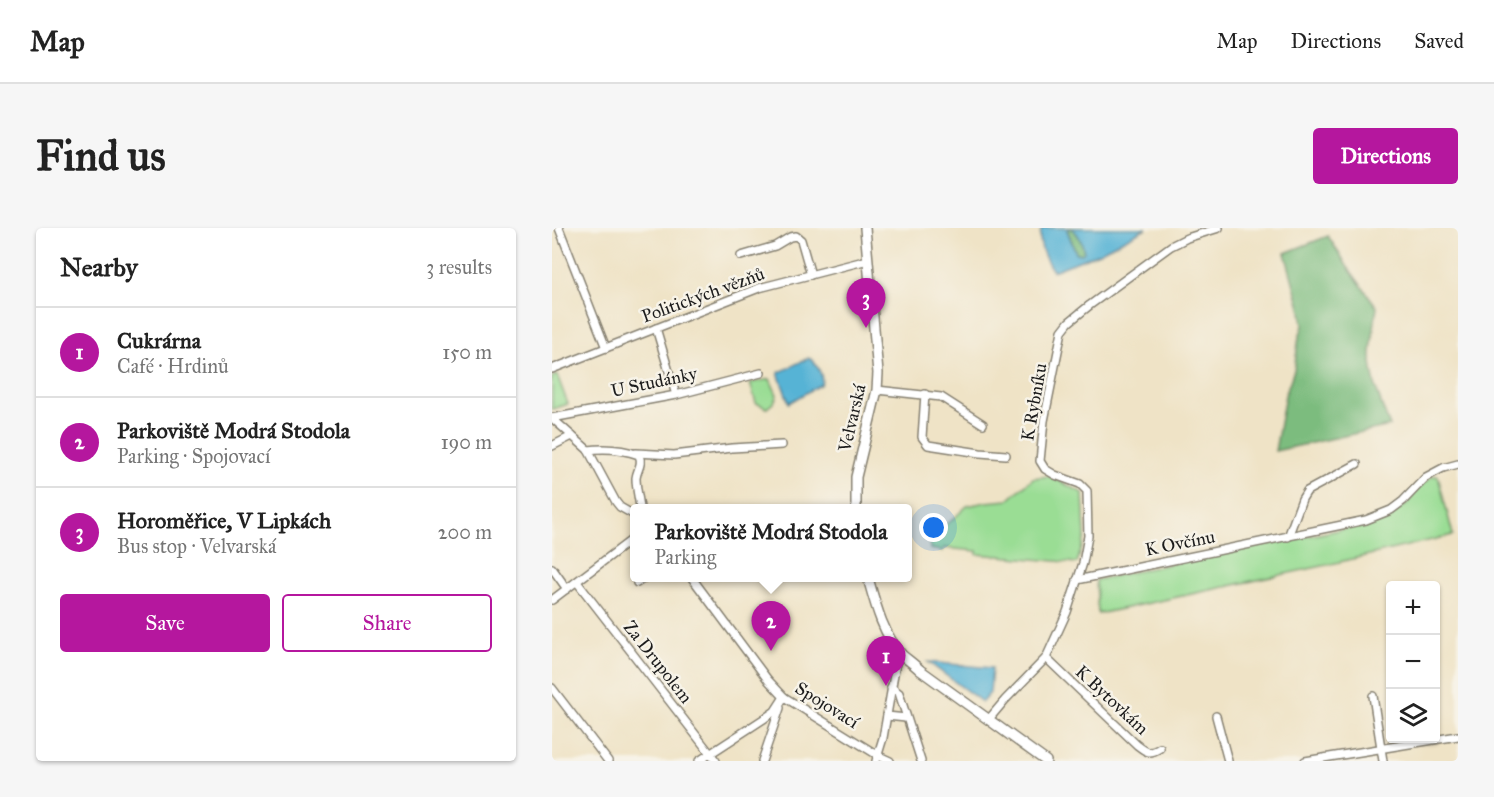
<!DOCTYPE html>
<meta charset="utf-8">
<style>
:root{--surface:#fff;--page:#f6f6f6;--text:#222;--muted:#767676;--line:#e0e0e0;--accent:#b5179e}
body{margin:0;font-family:"IM FELL Great Primer",serif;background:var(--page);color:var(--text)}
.controls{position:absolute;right:18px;bottom:18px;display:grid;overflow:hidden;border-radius:6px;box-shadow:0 2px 4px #0004}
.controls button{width:54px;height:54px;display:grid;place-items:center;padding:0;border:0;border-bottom:2px solid var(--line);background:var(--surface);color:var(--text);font:30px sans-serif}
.you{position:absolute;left:382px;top:300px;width:21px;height:21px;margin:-15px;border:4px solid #fff;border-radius:50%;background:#1a73e8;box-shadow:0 0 0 9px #1a73e833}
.badge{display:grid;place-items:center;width:39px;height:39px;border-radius:50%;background:var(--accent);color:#fff;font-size:20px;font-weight:700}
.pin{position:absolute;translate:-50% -50px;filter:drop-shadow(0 2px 3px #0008)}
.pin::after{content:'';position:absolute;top:32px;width:21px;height:18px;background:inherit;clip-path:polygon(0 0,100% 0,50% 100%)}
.popup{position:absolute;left:78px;top:276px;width:282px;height:78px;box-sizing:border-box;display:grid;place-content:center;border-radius:6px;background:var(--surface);filter:drop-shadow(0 2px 4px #0005);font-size:20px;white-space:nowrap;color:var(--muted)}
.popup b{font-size:22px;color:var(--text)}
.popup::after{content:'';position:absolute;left:50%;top:100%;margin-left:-12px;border:12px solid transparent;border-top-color:var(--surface)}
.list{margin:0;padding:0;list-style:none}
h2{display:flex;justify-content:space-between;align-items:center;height:78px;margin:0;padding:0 24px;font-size:26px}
h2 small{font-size:20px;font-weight:400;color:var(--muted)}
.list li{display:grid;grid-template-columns:39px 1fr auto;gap:18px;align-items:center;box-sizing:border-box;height:90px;padding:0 24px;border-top:2px solid var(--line)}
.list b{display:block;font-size:22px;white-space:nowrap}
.list p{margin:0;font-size:20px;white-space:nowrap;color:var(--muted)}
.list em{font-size:20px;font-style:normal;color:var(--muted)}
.actions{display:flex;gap:12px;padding:18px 24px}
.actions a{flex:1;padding:14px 0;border:2px solid var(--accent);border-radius:6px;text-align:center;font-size:21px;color:var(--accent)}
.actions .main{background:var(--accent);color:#fff}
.icon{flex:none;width:33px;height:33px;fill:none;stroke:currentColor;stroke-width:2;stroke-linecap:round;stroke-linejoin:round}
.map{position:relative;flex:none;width:906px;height:533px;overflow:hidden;border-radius:6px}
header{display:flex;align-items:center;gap:36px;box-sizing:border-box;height:84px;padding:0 30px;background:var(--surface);border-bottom:2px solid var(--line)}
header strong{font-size:28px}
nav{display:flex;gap:33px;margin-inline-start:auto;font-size:21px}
.intro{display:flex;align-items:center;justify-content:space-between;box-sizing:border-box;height:144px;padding:0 36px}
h1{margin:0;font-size:42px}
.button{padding:15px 27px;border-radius:6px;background:var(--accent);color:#fff;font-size:21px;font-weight:700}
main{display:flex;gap:36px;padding:0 36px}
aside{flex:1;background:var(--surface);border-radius:6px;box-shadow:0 2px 4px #0004}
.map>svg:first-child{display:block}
</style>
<header>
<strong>Map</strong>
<nav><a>Map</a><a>Directions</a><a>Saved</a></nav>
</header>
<div class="intro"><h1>Find us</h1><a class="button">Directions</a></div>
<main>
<aside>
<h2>Nearby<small>3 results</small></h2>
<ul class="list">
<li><span class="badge">1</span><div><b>Cukrárna</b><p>Café · Hrdinů</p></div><em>150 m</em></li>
<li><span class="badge">2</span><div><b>Parkoviště Modrá Stodola</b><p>Parking · Spojovací</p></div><em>190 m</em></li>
<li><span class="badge">3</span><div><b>Horoměřice, V Lipkách</b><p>Bus stop · Velvarská</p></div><em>200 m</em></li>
</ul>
<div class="actions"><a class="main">Save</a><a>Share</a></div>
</aside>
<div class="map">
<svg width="906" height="533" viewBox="0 0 906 533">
<rect width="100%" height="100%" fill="#f7f3e8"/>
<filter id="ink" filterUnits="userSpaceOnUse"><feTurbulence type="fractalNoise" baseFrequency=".0167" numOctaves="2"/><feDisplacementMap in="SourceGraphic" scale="12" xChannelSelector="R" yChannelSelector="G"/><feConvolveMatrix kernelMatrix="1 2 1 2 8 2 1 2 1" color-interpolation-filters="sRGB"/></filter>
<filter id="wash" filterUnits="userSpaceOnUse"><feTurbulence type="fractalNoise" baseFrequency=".008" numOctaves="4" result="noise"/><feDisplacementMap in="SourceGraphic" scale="24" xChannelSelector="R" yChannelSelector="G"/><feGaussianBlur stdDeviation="1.35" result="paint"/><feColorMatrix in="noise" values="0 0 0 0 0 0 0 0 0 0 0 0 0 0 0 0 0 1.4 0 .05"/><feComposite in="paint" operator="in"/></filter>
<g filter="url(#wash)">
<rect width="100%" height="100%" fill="#efe3c6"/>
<g fill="#9add94" stroke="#5b7c58" stroke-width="1.5">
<polygon points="5,147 16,176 1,181 0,178 0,149"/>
<polygon points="218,151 225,167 222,174 215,180 204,175 198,155"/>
<polygon points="497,248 531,265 533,309 525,335 425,326 425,323 392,320 391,323 378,321 379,311 387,301 399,293 415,278 434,274 456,272 481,250"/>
<polygon points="880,248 886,248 901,307 775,337 546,386 544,352 641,331 817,296 854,277 865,261"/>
</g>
<g fill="#7bbc7e" stroke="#4c6c4d" stroke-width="1.5">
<path d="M518,0C526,3 531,16 532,24L530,26L524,25L515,1Z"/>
<path d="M776,8L795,38L825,79C823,94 820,110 819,126C818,146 830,179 838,198L723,223L733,167L742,142L747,109L751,98L749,83L733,25Z"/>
</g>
<g fill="#57b3d5" stroke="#3a6878" stroke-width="1.5" fill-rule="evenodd">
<path d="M490,0H594L547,25L501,43C493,32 484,13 490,0ZM518,0C526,3 531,16 532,24L530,26L524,25L515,2Z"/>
<path d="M256,130L261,132C265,139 272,147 269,156L237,175L226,145Z"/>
<polygon points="376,434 440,440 438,465 430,474"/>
</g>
</g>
<g filter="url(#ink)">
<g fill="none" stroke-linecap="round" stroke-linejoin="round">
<g stroke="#868071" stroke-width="10">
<g id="minor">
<polyline points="7,0 54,120"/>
<polyline points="189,28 223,18 238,9 244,8 249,12 259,47"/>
<polyline points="104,100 124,167"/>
<polyline points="0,141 207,60 316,32"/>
<polyline points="325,162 389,169 431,196"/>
<polyline points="373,166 370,209 376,217 428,225 454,227"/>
<polyline points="0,190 124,167 209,145"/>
<polyline points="0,190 36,222 64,274 68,279 82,287"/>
<polyline points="0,218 20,208"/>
<path d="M36,222C53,220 70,221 87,227C91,237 85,241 84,250C84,260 87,271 88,280"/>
<polyline points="84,225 122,227 180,220 230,217"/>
<polyline points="736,309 750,271 755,263 805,236"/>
<polyline points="0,340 15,361"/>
<polyline points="140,350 216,452 232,469 327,528 338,533"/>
<polyline points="525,352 814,292 839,282 851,273 874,249 891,240 906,236"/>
<polyline points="25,354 164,533"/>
<polyline points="85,355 92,350"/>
<polyline points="0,372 82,310"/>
<path d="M494,430L585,517C594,524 597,527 608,520"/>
<polyline points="339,459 347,465 369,533"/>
<polyline points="0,460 56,533"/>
<polyline points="821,468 831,533"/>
<polyline points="335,488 354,490"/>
<polyline points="664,488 676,533"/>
<polyline points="437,491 453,472 494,430 515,384 531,335 536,308 535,263 528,256 503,247 493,241 488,233 492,193 510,103 517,94 538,77 619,18 635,10 667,0"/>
<polyline points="147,533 213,490 223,483 232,469"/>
<polyline points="210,533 228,480"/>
<polyline points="324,533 331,510 344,435 349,426"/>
<polyline points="753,533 906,508"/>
</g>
</g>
<g stroke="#868071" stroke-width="12">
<g id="major">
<polyline points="304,280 304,249 325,162 326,145 313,0"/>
<path d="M316,350C323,375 331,407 350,427C356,432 363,437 368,442L494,533"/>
</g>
</g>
<use href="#minor" stroke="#fff" stroke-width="7"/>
<use href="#major" stroke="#fff" stroke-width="9"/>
</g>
</g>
<g text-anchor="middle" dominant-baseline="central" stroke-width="5" stroke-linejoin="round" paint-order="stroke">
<g font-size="18" fill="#1c1c1c" stroke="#f7f3e8">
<text transform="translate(151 67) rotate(-20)">Politických vězňů</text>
<text transform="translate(102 154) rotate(-12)">U Studánky</text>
<text transform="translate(482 174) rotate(-80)">K Rybníku</text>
<text transform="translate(300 190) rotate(-77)">Velvarská</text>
<text transform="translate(628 315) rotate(-11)">K Ovčínu</text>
<text transform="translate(106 434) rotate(52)">Za Drupolem</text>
<text transform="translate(560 472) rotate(43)">K Bytovkám</text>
<text transform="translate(275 477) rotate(32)">Spojovací</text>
</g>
</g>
</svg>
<div class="controls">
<button>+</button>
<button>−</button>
<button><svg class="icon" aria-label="layers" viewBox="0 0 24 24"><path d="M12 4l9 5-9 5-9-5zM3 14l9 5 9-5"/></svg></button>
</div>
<div class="you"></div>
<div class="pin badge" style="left:334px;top:458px">1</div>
<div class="pin badge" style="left:219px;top:423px">2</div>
<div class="popup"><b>Parkoviště Modrá Stodola</b>Parking</div>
<div class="pin badge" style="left:314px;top:100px">3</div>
</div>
</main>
